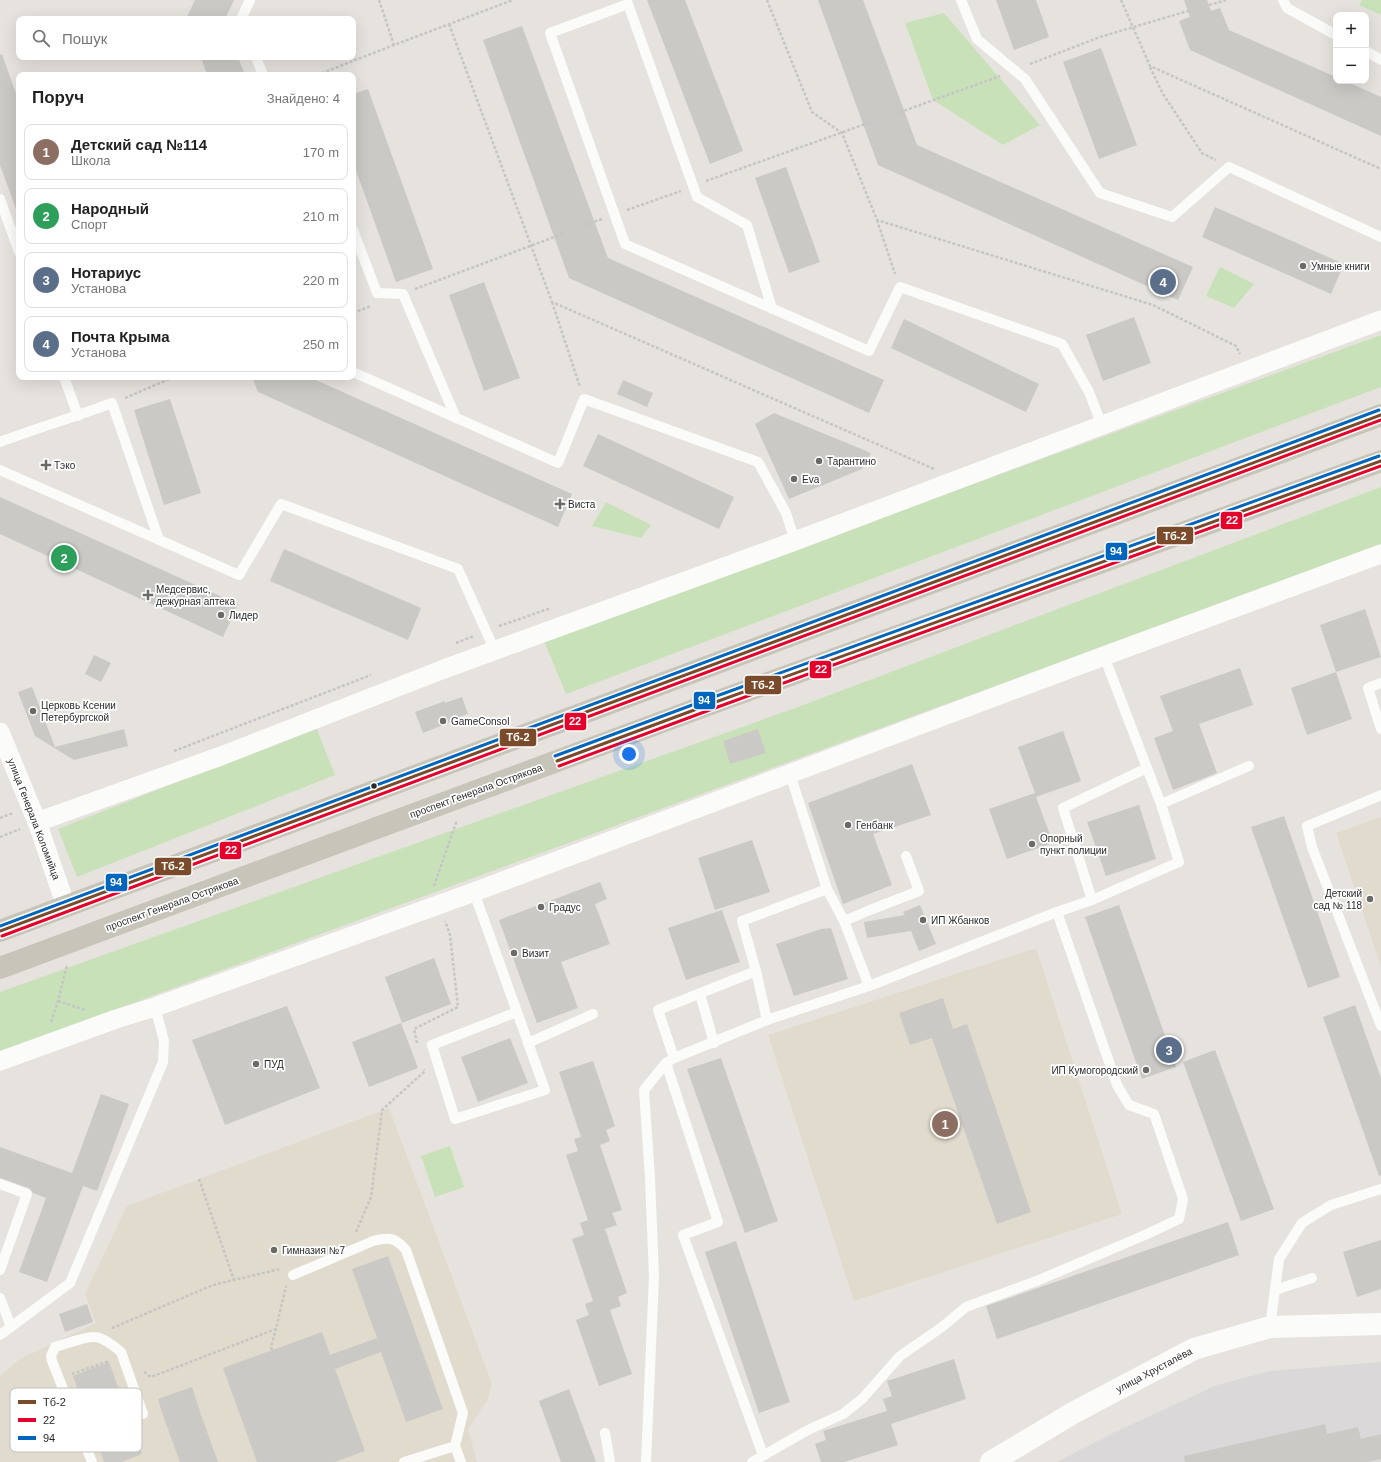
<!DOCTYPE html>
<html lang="uk">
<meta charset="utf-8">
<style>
:root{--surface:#fff;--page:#f6f6f6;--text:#222;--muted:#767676;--line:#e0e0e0;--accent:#db2777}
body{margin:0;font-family:Helvetica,sans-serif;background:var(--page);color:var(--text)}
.controls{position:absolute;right:12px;top:12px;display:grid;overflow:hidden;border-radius:8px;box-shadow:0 4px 16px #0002}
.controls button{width:36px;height:36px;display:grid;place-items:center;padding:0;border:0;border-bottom:1px solid var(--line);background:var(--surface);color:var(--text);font:20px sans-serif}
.you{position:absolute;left:629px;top:754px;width:14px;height:14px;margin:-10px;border:3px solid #fff;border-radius:50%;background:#1a73e8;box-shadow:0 0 0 6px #1a73e833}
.badge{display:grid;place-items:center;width:26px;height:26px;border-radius:50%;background:var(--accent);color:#fff;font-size:13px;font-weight:700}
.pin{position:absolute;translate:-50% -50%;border:2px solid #fff;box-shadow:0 1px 4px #0006}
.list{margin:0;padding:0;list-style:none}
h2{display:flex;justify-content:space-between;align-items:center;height:52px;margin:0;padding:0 16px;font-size:17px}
h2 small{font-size:13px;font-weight:400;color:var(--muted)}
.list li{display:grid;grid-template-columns:26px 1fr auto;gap:12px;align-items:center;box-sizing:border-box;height:56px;margin:0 8px 8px;padding:0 8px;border:1px solid var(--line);border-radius:8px}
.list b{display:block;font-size:15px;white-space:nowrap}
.list p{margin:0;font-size:13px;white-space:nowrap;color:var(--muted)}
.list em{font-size:13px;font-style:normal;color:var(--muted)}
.icon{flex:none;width:22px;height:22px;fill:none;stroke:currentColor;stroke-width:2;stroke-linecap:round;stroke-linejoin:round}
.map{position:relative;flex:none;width:1381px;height:1462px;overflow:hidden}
.search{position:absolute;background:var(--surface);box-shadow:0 4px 16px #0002;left:16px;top:16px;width:340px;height:44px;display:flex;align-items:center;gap:10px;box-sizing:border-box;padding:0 14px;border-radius:8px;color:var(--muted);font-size:15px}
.panel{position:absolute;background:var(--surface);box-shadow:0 4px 16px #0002;left:16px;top:72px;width:340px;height:308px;border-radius:8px}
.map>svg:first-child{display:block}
</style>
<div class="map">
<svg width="1381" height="1462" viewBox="0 0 1381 1462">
<rect width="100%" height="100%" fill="#e6e3de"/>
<polygon fill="#dbd8da" points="1381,1362 1381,1462 1057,1462 1115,1432 1217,1385 1270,1371"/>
<g fill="#e1dbcd">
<polygon points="1381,817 1381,966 1336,833"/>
<polygon points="1036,948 1122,1214 854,1301 768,1035"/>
<polygon points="389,1108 492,1384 488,1399 468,1429 477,1462 0,1462 0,1376 20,1359 96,1323 85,1294 127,1206"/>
</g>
<g fill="#c8e1b9">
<polygon points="1362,0 1381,0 1381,15 1359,5"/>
<polygon points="944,13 1040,125 1003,145 933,100 905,23"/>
<polygon points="1220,267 1254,284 1234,308 1206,296"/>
<polygon points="1381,335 1381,387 566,694 544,641"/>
<polygon points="1381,487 1381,544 0,1052 0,992 798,707"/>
<polygon points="606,502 651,525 641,538 592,526"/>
<polygon points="316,727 335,775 77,877 58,829"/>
<polygon points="450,1146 464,1187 435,1197 421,1156"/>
</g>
<g fill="#cbc9c5">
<polygon points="195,0 234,0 225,19 186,19"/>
<polygon points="647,0 685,0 743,151 710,164"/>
<polygon points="818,0 863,0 917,145 1193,267 1178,300 878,165"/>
<polygon points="996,0 1036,0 1049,37 1014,50"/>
<polygon points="1184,0 1207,0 1211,11 1220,8 1229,30 1336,77 1336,81 1345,81 1381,97 1381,136 1190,50 1179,21 1190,17"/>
<polygon points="522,26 608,258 884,380 869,413 569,278 483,40"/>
<polygon points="1101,48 1137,145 1099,159 1063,62"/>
<polygon points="2,54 19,102 19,212 17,212 0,165 0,55"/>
<polygon points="201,57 238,57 245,75 207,75"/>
<polygon points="368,89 433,269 396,282 353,162 353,94"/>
<polygon points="786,167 820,262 789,273 755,178"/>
<polygon points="1215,207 1344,264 1331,294 1202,237"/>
<polygon points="484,282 520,378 484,391 449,295"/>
<polygon points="1134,317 1151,363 1103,381 1086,335"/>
<polygon points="904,319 1039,384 1026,412 891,348"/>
<polygon points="252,377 309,377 572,494 558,527 258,392"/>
<polygon points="623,380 653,393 647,407 617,394"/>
<polygon points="170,399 201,493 164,505 134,410"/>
<polygon points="774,413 871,453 862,469 789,499 755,424"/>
<polygon points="598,434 734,497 719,529 583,466"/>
<polygon points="0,497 238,604 223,637 0,534"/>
<polygon points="284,549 421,608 408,640 270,581"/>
<polygon points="1365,609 1381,657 1336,672 1320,625"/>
<polygon points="94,655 111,663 101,682 85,674"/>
<polygon points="1240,668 1253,705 1199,724 1217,773 1173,790 1154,738 1173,731 1160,696"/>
<polygon points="1336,672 1352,719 1307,735 1291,688"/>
<polygon points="32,687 55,747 124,729 128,746 74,760 35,736 18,692"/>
<polygon points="462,697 468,714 450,720 451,722 423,733 415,712 445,701 445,703"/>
<polygon points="758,729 766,753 730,764 723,741"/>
<polygon points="1063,731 1081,781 1036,797 1053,843 1007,859 989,809 1035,793 1018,747"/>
<polygon points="912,764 931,815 873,834 892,885 843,904 808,803"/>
<polygon points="1139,805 1156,859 1106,876 1087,822"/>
<polygon points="1284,816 1340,977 1308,988 1251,827"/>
<polygon points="752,840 770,892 715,910 698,858"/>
<polygon points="600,882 607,899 595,904 610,944 561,962 578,1008 537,1023 499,920"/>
<polygon points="920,905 936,944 919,951 911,931 867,938 864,922 905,915 903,912"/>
<polygon points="1119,905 1176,1067 1142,1079 1085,917"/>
<polygon points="722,910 740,962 686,980 668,928"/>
<polygon points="831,928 848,979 794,996 776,944 821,929"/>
<polygon points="434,958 451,1004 402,1023 385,977"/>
<polygon points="943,998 953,1029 967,1024 1031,1212 997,1224 932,1038 910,1045 899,1013"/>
<polygon points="1355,1005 1381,1078 1381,1175 1379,1176 1323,1017"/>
<polygon points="287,1006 320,1088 225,1125 192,1040"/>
<polygon points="401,1023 418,1068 369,1087 352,1042"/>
<polygon points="510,1038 528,1083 478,1102 461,1057"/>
<polygon points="1215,1050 1274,1209 1241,1221 1183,1062"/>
<polygon points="721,1058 778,1221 745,1233 687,1069"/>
<polygon points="593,1061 615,1126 606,1130 610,1141 600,1145 622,1210 612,1213 617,1225 605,1229 627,1293 618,1297 621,1306 610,1310 632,1374 599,1386 576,1320 589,1315 585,1304 593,1301 572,1239 584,1235 580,1223 588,1220 566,1155 578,1151 574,1139 581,1137 559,1072"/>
<polygon points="101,1094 129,1104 97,1191 83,1186 47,1282 19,1272 46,1198 33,1193 29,1188 0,1178 0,1147 72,1173"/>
<polygon points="1228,1222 1239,1255 997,1339 986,1306"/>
<polygon points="1381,1240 1381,1289 1357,1297 1343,1252"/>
<polygon points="736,1241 790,1402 759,1413 705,1252"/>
<polygon points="388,1256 443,1409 406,1422 381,1352 335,1369 365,1451 335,1462 257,1462 223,1368 322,1332 330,1355 377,1338 352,1269"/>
<polygon points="87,1304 93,1322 65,1332 59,1314"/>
<polygon points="954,1359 966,1399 891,1424 898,1445 844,1462 821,1462 815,1444 826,1440 823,1431 887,1411 883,1399 892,1396 887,1381"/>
<polygon points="109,1362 142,1454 121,1462 104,1462 73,1376"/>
<polygon points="192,1387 201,1415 218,1462 180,1462 161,1410 158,1399"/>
<polygon points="569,1389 596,1462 561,1462 539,1401"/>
<polygon points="1325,1424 1327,1434 1358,1427 1361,1439 1381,1434 1381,1459 1366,1462 1185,1462 1184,1456"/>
</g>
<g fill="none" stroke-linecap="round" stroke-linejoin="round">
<g stroke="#c6c5c5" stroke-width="2.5" stroke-dasharray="3 2" stroke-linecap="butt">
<polyline points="379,0 394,45 513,0"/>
<polyline points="767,0 812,112 842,133 877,220 1153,305 1236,346 1240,354"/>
<polyline points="1121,0 1150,66 1381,169"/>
<polyline points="1209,5 1226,0"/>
<polyline points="449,24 552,302 934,469"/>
<polyline points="1030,64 1100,37 1188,11"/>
<polyline points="1150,67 1163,94 1202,153 1216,160"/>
<polyline points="317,75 394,45"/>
<polyline points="895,114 1000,76"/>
<polyline points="706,181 874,121"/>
<polyline points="627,210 681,191"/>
<polyline points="877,220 895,274"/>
<polyline points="585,225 602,219"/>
<polyline points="415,289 565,233"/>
<polyline points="552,302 580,387"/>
<polyline points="353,313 371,306"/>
<polyline points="125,398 174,377"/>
<polyline points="499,626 551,608"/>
<polyline points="456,643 474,636"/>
<polyline points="174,751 371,675"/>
<polyline points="0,818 13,813"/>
<polyline points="0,837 20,829"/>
<polyline points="434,886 457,820"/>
<polyline points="58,1001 85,1010"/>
<polyline points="51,1022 58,1001 67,965"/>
<polyline points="417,1043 414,1029 458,1007 450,935 445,921"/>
<polyline points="199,1179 234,1280"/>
<polyline points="356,1232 371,1197 382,1110 425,1071 424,1069"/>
<polyline points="112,1328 213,1285 280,1269"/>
<polyline points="272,1350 271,1347 276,1329"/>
<polyline points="144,1372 151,1377 276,1329 286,1286"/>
<polyline points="72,1374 109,1361"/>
</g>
<g stroke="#fbfbfa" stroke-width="10">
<polyline points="961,0 977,39 1025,79 1100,193 1172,217 1229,167 1381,237"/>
<polyline points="1283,0 1287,8 1336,35"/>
<polyline points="243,19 242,17 250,0"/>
<polyline points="1366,51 1381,60"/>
<polyline points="256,57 263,75"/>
<polyline points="0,199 19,252"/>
<polyline points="353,230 377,293 403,294 456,418"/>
<polyline points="772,309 747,225 697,197 628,4 550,33 625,244 869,351 900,287 1062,344 1089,392 1102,426"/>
<polyline points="353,372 558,463 584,399 758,462 786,513 795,541"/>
<polyline points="64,377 78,416"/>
<path d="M0,442C37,428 75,417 112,403L159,540"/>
<polyline points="0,470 239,575 281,504 458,569 495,651"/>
<polyline points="1381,683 1368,688 1381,729"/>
<polyline points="1147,768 1161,804 1249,766"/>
<polyline points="1381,795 1307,826 1312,847 1381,1026"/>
<path d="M474,892C498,958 521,1024 545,1090L455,1119L432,1045L517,1012"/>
<polyline points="1092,900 1179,862 1161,804"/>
<polyline points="844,921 870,910 919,891 906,856"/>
<polyline points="756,971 742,921 827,889"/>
<polyline points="869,986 1057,912 1092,900 1063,808 1147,768 1104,656"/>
<polyline points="700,994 714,1043"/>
<polyline points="528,1043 593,1014"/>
<polyline points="674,1058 658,1010 756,971 767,1020"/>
<polyline points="666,1063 718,1222 683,1235 763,1455"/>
<polyline points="0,1184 27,1194 0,1270"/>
<path d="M293,1275L373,1241C389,1237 395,1237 406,1250L463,1413L455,1446L461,1462"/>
<polyline points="1275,1290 1312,1278"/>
<polyline points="0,1298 11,1327"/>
<polyline points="1270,1327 1279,1259 1302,1223 1331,1205 1381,1189"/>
<polyline points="0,1335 70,1283 163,1062 164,1041 155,1007"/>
<polyline points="605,1433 610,1462"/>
<path d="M92,1462L52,1361L51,1356L55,1347C64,1345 85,1336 94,1337C103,1337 114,1346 121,1352L143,1414"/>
<polyline points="404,1462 455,1446"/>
<polyline points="646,1462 654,1276 650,1178 644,1090 666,1063 674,1058 767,1020 869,986 844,921 827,889 790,774"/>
<polyline points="752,1462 808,1430 843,1414 862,1399 900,1356 942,1327 966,1307 1039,1280 1145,1235 1179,1219 1183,1199 1154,1114 1129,1105 1117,1085 1057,912"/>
</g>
<g stroke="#fbfbfa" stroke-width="19">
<polyline points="0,732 37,822 66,906"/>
<polyline points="37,822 221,756 444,669 795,541 1381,320"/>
<polyline points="0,1061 116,1019 155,1007 474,892 1104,656 1381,554"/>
</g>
<polyline stroke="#fbfbfa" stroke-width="22" points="991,1462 1073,1413 1194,1349 1270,1327 1381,1324"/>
<g stroke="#c7c4b9" stroke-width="22">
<polyline points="0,931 1381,415"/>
<polyline points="0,968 713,703 1381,461"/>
</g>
<g stroke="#fff" stroke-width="6">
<g id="bus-1">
<polyline points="557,761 713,703 1381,461"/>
<polyline points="0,931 1381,415"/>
</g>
</g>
<g stroke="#fff" stroke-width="6">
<g id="bus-2">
<polyline points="559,766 715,708 1381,466"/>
<polyline points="2,936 1381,420"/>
</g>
</g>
<g stroke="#fff" stroke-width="6">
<g id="bus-3">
<polyline points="555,756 711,698 1379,456"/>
<polyline points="0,926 1379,410"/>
</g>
</g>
<use href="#bus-1" stroke="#7a4b2a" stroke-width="3"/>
<use href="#bus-2" stroke="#e4002b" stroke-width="3"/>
<use href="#bus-3" stroke="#0065bd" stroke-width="3"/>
</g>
<g fill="#6b6a68" stroke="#fff" stroke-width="1.5">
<circle cx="1303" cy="266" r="4"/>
<circle cx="819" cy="461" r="4"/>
<path d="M44 459h4v4h4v4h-4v4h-4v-4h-4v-4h4z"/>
<circle cx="794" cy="479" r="4"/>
<path d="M558 498h4v4h4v4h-4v4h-4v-4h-4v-4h4z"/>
<path d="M146 589h4v4h4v4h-4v4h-4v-4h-4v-4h4z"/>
<circle cx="221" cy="615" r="4"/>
<circle cx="33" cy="711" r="4"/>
<circle cx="443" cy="721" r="4"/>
<circle cx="848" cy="825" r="4"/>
<circle cx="1032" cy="844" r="4"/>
<circle cx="1370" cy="899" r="4"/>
<circle cx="541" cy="907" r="4"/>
<circle cx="923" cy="920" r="4"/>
<circle cx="514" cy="953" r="4"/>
<circle cx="256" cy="1064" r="4"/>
<circle cx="1146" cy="1070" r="4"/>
<circle cx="274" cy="1250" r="4"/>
</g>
<circle fill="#292929" stroke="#fff" stroke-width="1.5" cx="374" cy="786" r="3.5"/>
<g text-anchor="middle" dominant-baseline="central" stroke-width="3.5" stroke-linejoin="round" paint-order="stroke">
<g font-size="10" fill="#292929" stroke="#fff" text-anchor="start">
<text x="1311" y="266">Умные книги</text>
<text x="827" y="461">Тарантино</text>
<text x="54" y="465">Тэко</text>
<text x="802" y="479">Eva</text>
<text x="568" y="504">Виста</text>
<text x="156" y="589">Медсервис,<tspan x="156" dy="12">дежурная аптека</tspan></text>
<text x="229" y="615">Лидер</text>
<text x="41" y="705">Церковь Ксении<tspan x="41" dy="12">Петербургской</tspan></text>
<text x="451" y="721">GameConsol</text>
<text x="856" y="825">Генбанк</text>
<text x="1040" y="838">Опорный<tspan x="1040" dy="12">пункт полиции</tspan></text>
<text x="1362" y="893" text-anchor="end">Детский<tspan x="1362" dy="12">сад № 118</tspan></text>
<text x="549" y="907">Градус</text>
<text x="931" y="920">ИП Жбанков</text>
<text x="522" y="953">Визит</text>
<text x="264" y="1064">ПУД</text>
<text x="1138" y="1070" text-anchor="end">ИП Кумогородский</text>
<text x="282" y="1250">Гимназия №7</text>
</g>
<g font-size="10" fill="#292929" stroke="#fff">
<text transform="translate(476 791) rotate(-20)">проспект Генерала Острякова</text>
<text transform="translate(34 819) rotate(69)">улица Генерала Коломийца</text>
<text transform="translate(172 904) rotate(-20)">проспект Генерала Острякова</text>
<text transform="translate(1154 1370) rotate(-28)">улица Хрусталёва</text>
</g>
</g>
<rect x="10" y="1388" width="132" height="64" rx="6" fill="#fff" stroke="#bfbfbf" stroke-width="1"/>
<rect x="18" y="1400" width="18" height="4" fill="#7a4b2a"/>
<rect x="18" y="1418" width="18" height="4" fill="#e4002b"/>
<rect x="18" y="1436" width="18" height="4" fill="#0065bd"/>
<g font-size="11" fill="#292929">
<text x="43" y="1406">Тб-2</text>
<text x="43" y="1424">22</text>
<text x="43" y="1442">94</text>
</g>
<g stroke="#fff" stroke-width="1.5">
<rect x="1220" y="511" width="23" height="19" rx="4" fill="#e4002b"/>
<rect x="1156" y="526" width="38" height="19" rx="4" fill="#7a4b2a"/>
<rect x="1105" y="542" width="23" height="19" rx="4" fill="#0065bd"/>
<rect x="809" y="660" width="23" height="19" rx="4" fill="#e4002b"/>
<rect x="744" y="675" width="38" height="20" rx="4" fill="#7a4b2a"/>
<rect x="693" y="691" width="23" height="19" rx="4" fill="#0065bd"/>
<rect x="564" y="712" width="23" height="19" rx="4" fill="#e4002b"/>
<rect x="499" y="728" width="38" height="19" rx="4" fill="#7a4b2a"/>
<rect x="219" y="841" width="23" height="19" rx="4" fill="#e4002b"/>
<rect x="154" y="857" width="38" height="19" rx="4" fill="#7a4b2a"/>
<rect x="105" y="873" width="23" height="19" rx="4" fill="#0065bd"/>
</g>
<g font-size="11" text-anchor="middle" font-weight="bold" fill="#fff">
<text x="1232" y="524">22</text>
<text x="1175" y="540">Тб-2</text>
<text x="1116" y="555">94</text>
<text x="821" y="673">22</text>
<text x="763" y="689">Тб-2</text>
<text x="704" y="704">94</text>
<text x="575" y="725">22</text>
<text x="518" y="741">Тб-2</text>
<text x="231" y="854">22</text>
<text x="173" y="870">Тб-2</text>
<text x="116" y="886">94</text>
</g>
</svg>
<div class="controls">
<button>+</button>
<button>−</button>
</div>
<div class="you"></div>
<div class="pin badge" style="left:945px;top:1124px;background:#8d6e63">1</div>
<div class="pin badge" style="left:64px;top:558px;background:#2e9e5b">2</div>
<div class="pin badge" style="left:1169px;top:1050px;background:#5c6f8a">3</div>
<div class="pin badge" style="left:1163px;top:282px;background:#5c6f8a">4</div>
<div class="search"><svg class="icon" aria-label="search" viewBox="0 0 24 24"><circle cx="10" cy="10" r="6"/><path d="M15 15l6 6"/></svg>Пошук</div>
<section class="panel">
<h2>Поруч<small>Знайдено: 4</small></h2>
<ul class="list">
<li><span class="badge" style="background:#8d6e63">1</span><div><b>Детский сад №114</b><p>Школа</p></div><em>170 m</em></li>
<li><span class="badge" style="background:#2e9e5b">2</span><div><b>Народный</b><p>Спорт</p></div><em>210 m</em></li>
<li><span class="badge" style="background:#5c6f8a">3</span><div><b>Нотариус</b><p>Установа</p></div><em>220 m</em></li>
<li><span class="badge" style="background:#5c6f8a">4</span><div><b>Почта Крыма</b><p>Установа</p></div><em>250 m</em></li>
</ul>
</section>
</div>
